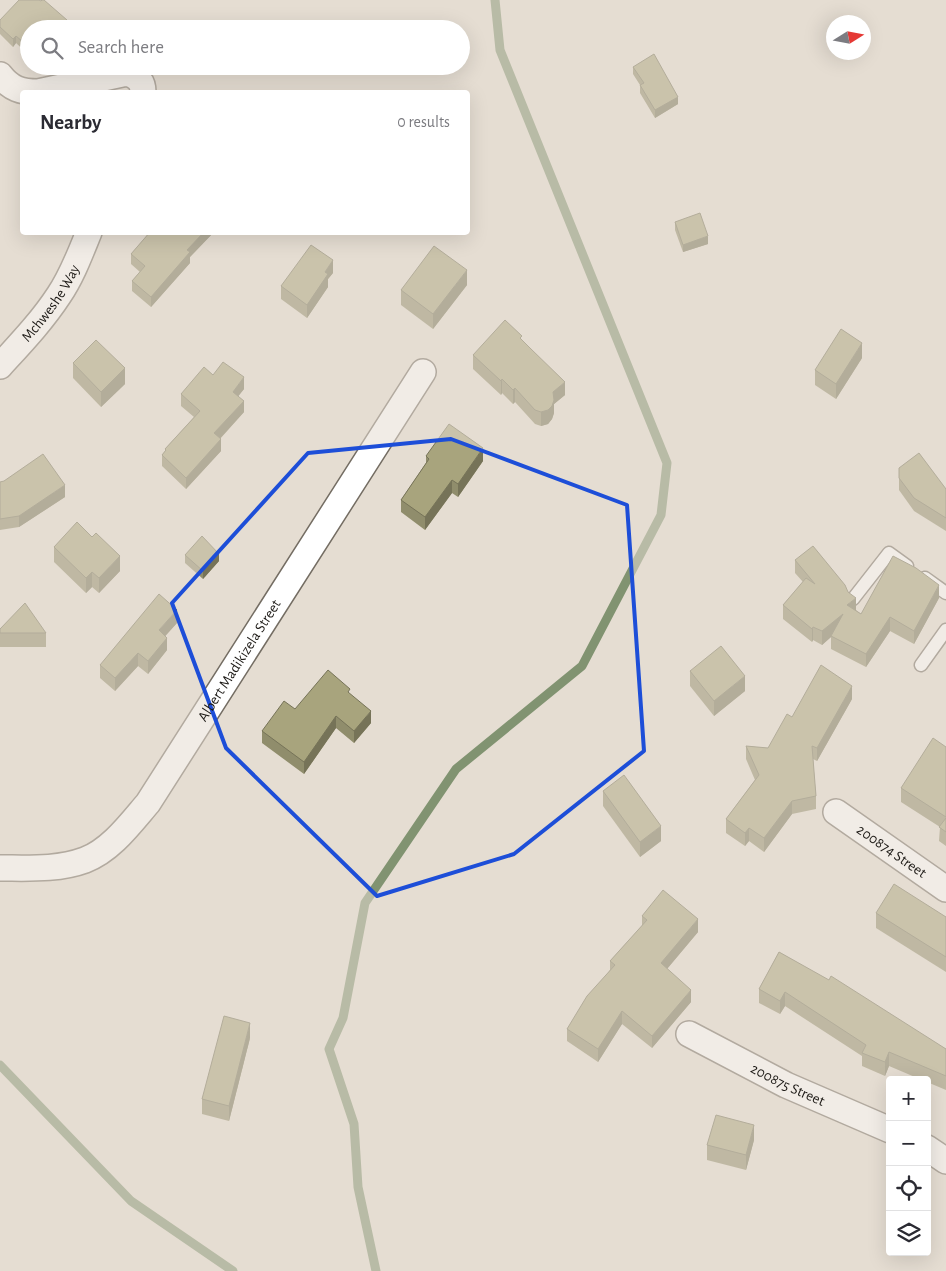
<!DOCTYPE html>
<meta charset="utf-8">
<style>
:root{--surface:#fff;--page:#f7f7f7;--text:#2b2b33;--muted:#7c7c81;--line:#e1e1e2}
body{margin:0;font-family:"Alegreya Sans",sans-serif;background:var(--page);color:var(--text)}
.controls{position:absolute;right:15px;bottom:15px;display:grid;overflow:hidden;border-radius:5px;box-shadow:0 5px 20px #0002}
.controls button{width:45px;height:45px;display:grid;place-items:center;padding:0;border:0;border-bottom:1px solid var(--line);background:var(--surface);color:var(--text);font:25px sans-serif}
.compass{position:absolute;left:826px;top:15px;width:45px;height:45px;border-radius:50%;background:var(--surface);box-shadow:0 5px 20px #0002;rotate:79deg}
.list{margin:0;padding:0;list-style:none}
h2{display:flex;justify-content:space-between;align-items:center;height:65px;margin:0;padding:0 20px;font-size:21px}
h2 small{font-size:16px;font-weight:400;color:var(--muted)}
.icon{flex:none;width:28px;height:28px;fill:none;stroke:currentColor;stroke-width:2;stroke-linecap:round;stroke-linejoin:round}
.map{position:relative;flex:none;width:946px;height:1271px;overflow:hidden}
.search{position:absolute;background:var(--surface);box-shadow:0 5px 20px #0002;left:20px;top:20px;width:450px;height:55px;display:flex;align-items:center;gap:12px;box-sizing:border-box;padding:0 18px;border-radius:28px;color:var(--muted);font-size:19px}
.panel{position:absolute;background:var(--surface);box-shadow:0 5px 20px #0002;left:20px;top:90px;width:450px;height:145px;border-radius:5px}
.map>svg:first-child{display:block}
</style>
<div class="map">
<svg width="946" height="1271" viewBox="0 0 946 1271">
<rect width="100%" height="100%" fill="#e5ddd2"/>
<g fill="none" stroke-linecap="round" stroke-linejoin="round">
<g stroke="#819371" stroke-width="9">
<polyline points="0,1065 131,1201 233,1271"/>
<polyline points="376,1271 358,1187 354,1124 329,1049 343,1018 365,903 456,769 582,666 661,515 667,463 500,50 495,0"/>
</g>
<g stroke="#746d63" stroke-width="15">
<g id="service">
<polyline points="925,578 946,593"/>
<polyline points="853,599 889,553 907,566"/>
<polyline points="921,665 946,630"/>
</g>
</g>
<g stroke="#746d63" stroke-width="28">
<g id="minor">
<path d="M0,75C11,89 21,92 38,92L127,73C137,76 143,81 143,92"/>
<path id="s1" d="M0,366C21,343 42,321 59,295C72,276 80,254 89,232"/>
<path id="s2" d="M836,812L946,889"/>
<path id="s3" d="M0,868C28,868 58,870 85,860C111,850 130,824 148,803L423,372"/>
<path id="s4" d="M689,1034L786,1085L890,1130"/>
<polyline points="927,1148 946,1161"/>
</g>
</g>
<use href="#service" stroke="#fff" stroke-width="12"/>
<use href="#minor" stroke="#fff" stroke-width="25"/>
</g>
<g fill="#908d6c">
<polygon points="0,20 67,27 29,29 29,55 16,43 13,47 0,34"/>
<polygon points="633,67 678,104 655,118 640,93 640,85 633,74"/>
<polygon points="675,222 708,244 683,252 675,230"/>
<polygon points="150,232 214,232 190,257 190,263 151,307 132,291 132,281 140,272 131,264 131,254"/>
<polygon points="333,273 328,279 328,287 307,318 281,299 281,286"/>
<polygon points="467,285 433,329 401,305 401,290"/>
<polygon points="522,340 565,395 554,404 554,413 552,419 548,424 541,426 535,424 515,402 513,404 502,393 501,395 473,369 473,355"/>
<polygon points="862,358 836,399 815,385 815,370"/>
<polygon points="73,363 125,384 101,407 73,378"/>
<polygon points="213,375 244,389 238,396 244,412 220,439 221,451 186,489 162,466 162,455 165,451 165,449 194,417 181,406 181,394"/>
<polygon points="426,456 483,461 458,497 452,493 425,530 401,512 401,500 426,463"/>
<polygon points="899,468 946,489 946,531 914,511 899,490"/>
<polygon points="0,482 65,497 19,527 0,530"/>
<polygon points="54,547 120,571 99,593 92,587 86,593 54,562"/>
<polygon points="185,555 219,561 203,579 185,563"/>
<polygon points="795,560 856,610 861,614 939,598 914,644 890,631 866,667 831,649 831,637 822,645 813,640 812,642 783,619 783,605 803,582 795,573"/>
<polygon points="177,623 165,636 167,650 148,674 138,666 115,691 100,678 100,665"/>
<polygon points="0,629 46,633 46,647 0,647"/>
<polygon points="690,671 745,691 714,716 690,686"/>
<polygon points="350,694 371,723 354,743 336,728 304,774 262,743 262,731 295,709"/>
<polygon points="852,699 817,761 813,759 816,796 816,809 792,814 764,852 749,841 745,846 726,833 726,819 755,780 746,759 746,746 768,748 792,717"/>
<polygon points="946,747 946,846 939,841 940,827 901,802 901,788"/>
<polygon points="603,791 661,841 640,857 603,806"/>
<polygon points="876,913 946,917 946,972 876,928"/>
<polygon points="642,916 698,932 667,969 691,1002 652,1048 622,1024 598,1062 567,1041 567,1029 610,970 610,961 642,926"/>
<polygon points="779,952 946,1049 946,1090 927,1082 927,1080 922,1080 889,1066 885,1076 862,1066 862,1056 785,1006 780,1014 759,1003 759,989"/>
<polygon points="250,1038 229,1121 202,1114 202,1099"/>
<polygon points="754,1140 746,1170 707,1160 707,1145"/>
</g>
<g fill="#767358">
<polygon points="67,20 67,27 66,29 59,29"/>
<polygon points="16,36 16,43 13,47 13,39"/>
<polygon points="678,97 678,104 655,118 655,110"/>
<polygon points="204,232 214,232 190,257 190,263 151,307 151,297 187,250"/>
<polygon points="708,236 708,244 683,252 683,245"/>
<polygon points="333,260 333,273 328,279 328,287 307,318 307,305 325,272"/>
<polygon points="467,270 467,285 433,329 433,314"/>
<polygon points="862,343 862,358 836,399 836,384"/>
<polygon points="125,368 125,384 101,407 101,392"/>
<polygon points="244,377 244,389 233,403 233,392"/>
<polygon points="502,379 502,393 501,395 501,381"/>
<polygon points="565,382 565,395 554,404 554,413 552,419 548,424 541,426 541,412 553,392"/>
<polygon points="515,388 515,402 513,404 513,390"/>
<polygon points="244,401 244,412 214,445 214,433"/>
<polygon points="221,439 221,451 186,489 186,478"/>
<polygon points="483,448 483,461 458,497 458,484"/>
<polygon points="452,480 452,493 425,530 425,517"/>
<polygon points="65,485 65,497 19,527 19,516"/>
<polygon points="219,554 219,561 203,579 203,571"/>
<polygon points="120,556 120,571 99,593 99,578"/>
<polygon points="92,572 92,587 86,593 86,578"/>
<polygon points="939,585 939,598 914,644 914,631"/>
<polygon points="856,598 856,612 847,605"/>
<polygon points="177,610 177,623 159,643 159,630"/>
<polygon points="843,614 831,636 831,637 822,645 822,631"/>
<polygon points="890,617 890,631 866,667 866,654"/>
<polygon points="813,627 813,640 812,642 812,629"/>
<polygon points="167,638 167,650 148,674 148,661"/>
<polygon points="138,653 138,666 115,691 115,678"/>
<polygon points="745,676 745,691 714,716 714,701"/>
<polygon points="852,686 852,699 817,761 817,748"/>
<polygon points="371,711 371,723 354,743 354,731"/>
<polygon points="336,716 336,728 304,774 304,762"/>
<polygon points="792,801 792,814 764,852 764,838"/>
<polygon points="661,826 661,841 640,857 640,842"/>
<polygon points="749,828 749,841 745,846 745,833"/>
<polygon points="698,919 698,932 661,976 661,963"/>
<polygon points="691,990 691,1002 652,1048 652,1036"/>
<polygon points="785,992 785,1006 780,1014 780,1001"/>
<polygon points="622,1011 622,1024 598,1062 598,1049"/>
<polygon points="250,1023 250,1038 229,1121 229,1106"/>
<polygon points="889,1052 889,1066 885,1076 885,1062"/>
<polygon points="754,1125 754,1140 746,1170 746,1155"/>
</g>
<g fill="#a8a47d" stroke="#767358">
<polygon points="19,0 39,0 41,1 42,0 44,0 67,20 59,29 29,29 29,47 16,36 13,39 0,27 0,20"/>
<polygon points="654,54 678,97 655,110 640,85 644,83 633,67"/>
<polygon points="700,213 708,236 683,245 675,222"/>
<polygon points="150,232 204,232 187,250 190,252 151,297 132,281 145,266 131,254"/>
<polygon points="311,245 333,260 325,272 328,274 307,305 281,286"/>
<polygon points="434,246 467,270 433,314 401,290"/>
<polygon points="505,320 522,336 520,338 530,348 565,382 553,392 554,400 552,406 548,410 541,412 535,410 515,388 513,390 502,379 501,381 473,355"/>
<polygon points="841,329 862,343 836,384 815,370"/>
<polygon points="96,340 125,368 101,392 73,363"/>
<polygon points="223,362 244,377 233,392 244,401 214,433 221,439 186,478 162,455 166,450 165,449 200,411 181,394 204,367 213,375"/>
<polygon points="449,424 483,448 458,484 452,480 425,517 401,500 429,459 426,456"/>
<polygon points="919,453 946,489 946,518 914,498 899,478 899,468"/>
<polygon points="43,454 65,485 19,516 0,519 0,482 4,481"/>
<polygon points="77,522 92,537 96,533 120,556 99,578 92,572 86,578 54,547"/>
<polygon points="202,536 219,554 203,571 185,555"/>
<polygon points="813,546 845,585 848,592 856,598 847,605 861,614 893,556 916,568 939,585 914,631 890,617 866,654 831,636 843,614 822,631 813,627 812,629 783,605 806,578 815,584 795,560"/>
<polygon points="159,594 177,610 159,630 167,638 148,661 138,653 115,678 100,665"/>
<polygon points="25,603 46,633 0,633 0,629"/>
<polygon points="721,646 745,676 714,701 690,671"/>
<polygon points="821,665 852,686 817,748 812,746 816,796 792,801 764,838 749,828 745,833 726,819 759,775 746,746 768,748 787,714 792,717"/>
<polygon points="328,670 350,689 348,692 371,711 354,731 336,716 304,762 262,731 284,701 295,709"/>
<polygon points="933,738 946,747 946,817 901,788"/>
<polygon points="624,775 661,826 640,842 603,791"/>
<polygon points="946,818 946,832 939,827"/>
<polygon points="894,884 946,917 946,957 876,913"/>
<polygon points="663,890 698,919 661,963 691,990 652,1036 622,1011 598,1049 567,1029 587,996 615,965 610,961 647,920 642,916"/>
<polygon points="779,952 829,980 831,976 946,1049 946,1076 889,1052 885,1062 862,1053 866,1045 785,992 780,1001 759,989"/>
<polygon points="224,1016 250,1023 229,1106 202,1099"/>
<polygon points="716,1115 754,1125 746,1155 707,1145"/>
</g>
<path d="M0 0H946V1271H0ZM451,439L627,505L644,751L514,854L377,896L226,748L172,603L308,453Z" fill="#e5ddd2" fill-opacity=".55" fill-rule="evenodd"/>
<path fill="none" stroke="#1d4ed8" stroke-width="4" stroke-linejoin="round" d="M451,439L627,505L644,751L514,854L377,896L226,748L172,603L308,453Z"/>
<g text-anchor="middle" dominant-baseline="central" stroke-width="4" stroke-linejoin="round" paint-order="stroke">
<g font-size="15" fill="#1d1a16" stroke="#f2eadf">
<text stroke="none"><textPath href="#s1" startOffset="81">Mchweshe Way</textPath></text>
<text stroke="none"><textPath href="#s3" startOffset="341">Albert Madikizela Street</textPath></text>
<text stroke="none"><textPath href="#s2" startOffset="68">200874 Street</textPath></text>
<text stroke="none"><textPath href="#s4" startOffset="111">200875 Street</textPath></text>
</g>
</g>
</svg>
<div class="controls">
<button>+</button>
<button>−</button>
<button><svg class="icon" aria-label="locate" viewBox="0 0 24 24"><circle cx="12" cy="12" r="6"/><path d="M12 2v4M12 18v4M2 12h4M18 12h4"/></svg></button>
<button><svg class="icon" aria-label="layers" viewBox="0 0 24 24"><path d="M12 4l9 5-9 5-9-5zM3 14l9 5 9-5"/></svg></button>
</div>
<svg class="compass" viewBox="-18 -18 36 36"><path d="M0-13l5 13h-10z" fill="#e53935"/><path d="M0 13l5-13h-10z" fill="#7c7c81"/></svg>
<div class="search"><svg class="icon" aria-label="search" viewBox="0 0 24 24"><circle cx="10" cy="10" r="6"/><path d="M15 15l6 6"/></svg>Search here</div>
<section class="panel">
<h2>Nearby<small>0 results</small></h2>
<ul class="list">
</ul>
</section>
</div>
